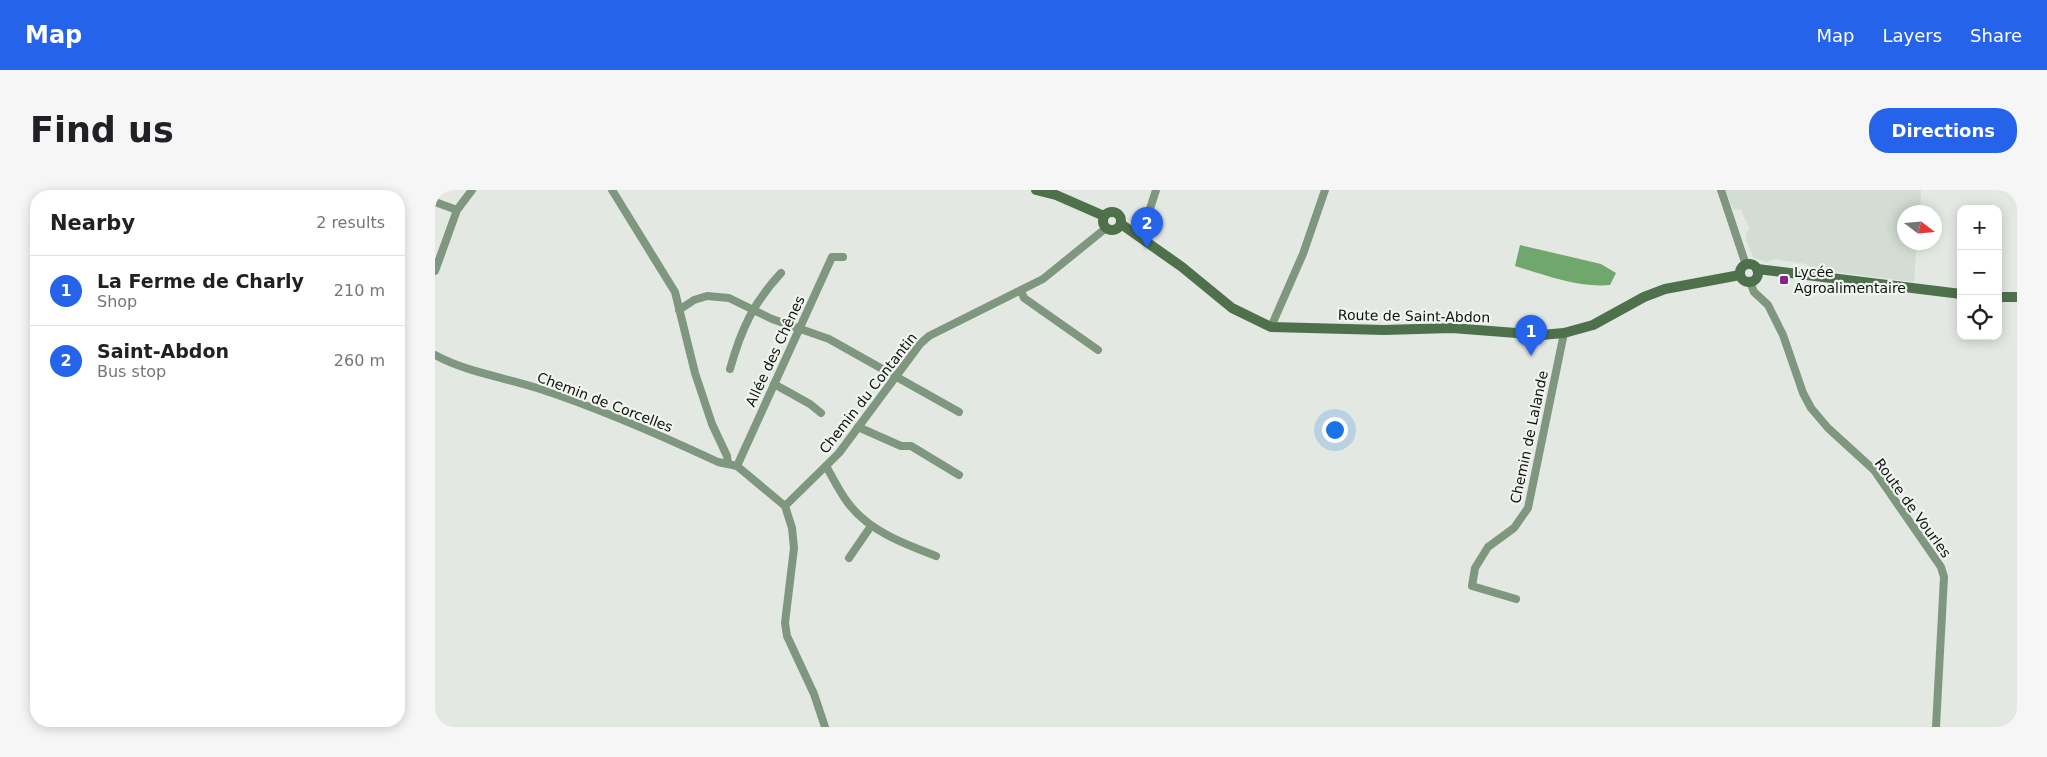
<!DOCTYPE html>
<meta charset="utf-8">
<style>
:root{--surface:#fff;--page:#f6f6f6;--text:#202124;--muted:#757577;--line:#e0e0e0;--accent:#2563eb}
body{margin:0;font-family:"DejaVu Sans",sans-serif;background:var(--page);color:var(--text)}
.controls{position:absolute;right:15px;top:15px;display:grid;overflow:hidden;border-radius:10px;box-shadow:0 2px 12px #0003}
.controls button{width:45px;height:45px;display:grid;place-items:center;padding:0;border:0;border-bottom:1px solid var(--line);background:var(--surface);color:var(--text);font:25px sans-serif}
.compass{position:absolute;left:1462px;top:15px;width:45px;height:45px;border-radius:50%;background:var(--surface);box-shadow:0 2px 12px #0003;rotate:106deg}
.you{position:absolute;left:899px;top:239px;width:18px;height:18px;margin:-12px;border:4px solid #fff;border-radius:50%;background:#1a73e8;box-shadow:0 0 0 8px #1a73e833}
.badge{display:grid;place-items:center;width:32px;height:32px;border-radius:50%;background:var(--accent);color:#fff;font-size:16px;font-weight:700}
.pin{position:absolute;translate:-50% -41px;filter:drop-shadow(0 1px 2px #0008)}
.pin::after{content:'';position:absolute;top:26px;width:18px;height:15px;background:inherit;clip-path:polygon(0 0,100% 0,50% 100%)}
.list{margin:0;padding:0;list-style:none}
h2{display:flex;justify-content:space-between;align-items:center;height:65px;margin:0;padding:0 20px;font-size:21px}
h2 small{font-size:16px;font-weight:400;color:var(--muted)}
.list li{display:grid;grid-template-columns:32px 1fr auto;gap:15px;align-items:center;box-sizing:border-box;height:70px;padding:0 20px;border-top:1px solid var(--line)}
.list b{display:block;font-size:19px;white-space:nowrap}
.list p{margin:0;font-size:16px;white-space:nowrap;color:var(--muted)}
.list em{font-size:16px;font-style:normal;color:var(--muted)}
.icon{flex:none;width:28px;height:28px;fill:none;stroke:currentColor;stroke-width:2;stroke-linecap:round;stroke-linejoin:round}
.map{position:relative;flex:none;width:1582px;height:537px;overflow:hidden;border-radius:20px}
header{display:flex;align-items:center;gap:30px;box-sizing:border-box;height:70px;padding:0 25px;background:var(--accent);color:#fff}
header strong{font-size:24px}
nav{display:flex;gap:28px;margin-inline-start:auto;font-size:18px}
.intro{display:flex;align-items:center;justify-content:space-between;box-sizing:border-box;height:120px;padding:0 30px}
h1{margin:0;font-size:35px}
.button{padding:12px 22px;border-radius:20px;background:var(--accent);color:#fff;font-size:18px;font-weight:700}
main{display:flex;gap:30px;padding:0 30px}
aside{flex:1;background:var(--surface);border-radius:20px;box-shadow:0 2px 12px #0003}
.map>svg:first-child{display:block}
</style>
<header>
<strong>Map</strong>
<nav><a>Map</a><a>Layers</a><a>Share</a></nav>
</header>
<div class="intro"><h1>Find us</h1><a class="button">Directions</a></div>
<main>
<aside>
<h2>Nearby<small>2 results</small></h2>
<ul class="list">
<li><span class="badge">1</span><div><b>La Ferme de Charly</b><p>Shop</p></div><em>210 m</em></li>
<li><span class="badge">2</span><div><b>Saint-Abdon</b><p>Bus stop</p></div><em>260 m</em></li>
</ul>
</aside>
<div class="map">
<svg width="1582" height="537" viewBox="0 0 1582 537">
<rect width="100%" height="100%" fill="#e3e8e3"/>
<polygon fill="#d3ddd3" points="1290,0 1486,0 1485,22 1470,22 1470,52 1482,53 1479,92 1379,79 1371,74 1340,69 1332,72 1319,68 1311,50 1311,44 1315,39 1306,20 1298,19"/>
<path fill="#6fa76c" d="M1085,55L1166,74L1181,83L1175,95C1144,98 1110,85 1080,76Z"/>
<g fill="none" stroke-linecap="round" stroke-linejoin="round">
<g stroke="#7f977e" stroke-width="8">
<polyline points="177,0 240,102 260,183 277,234 292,266 293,273"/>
<polyline points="1286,0 1311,75"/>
<polyline points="0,12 22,20"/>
<polyline points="701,45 713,25 721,0"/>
<polyline points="0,81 22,20 37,0"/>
<polyline points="1315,92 1319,102 1333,115 1348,145 1368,203 1376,218 1393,238 1439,280 1506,377 1509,387 1501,537"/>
<polyline points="586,101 589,108 663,160"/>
<polyline points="244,120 259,110 272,106 294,108 337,129 394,149 524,222"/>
<polyline points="836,137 868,64 890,0"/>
<path d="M0,165C31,182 68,187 102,198C164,218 223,244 283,272L302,276L350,316L357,338L359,358L350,433L352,446L379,504L390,537"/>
<path d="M295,179C306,140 318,113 346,83"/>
<polyline points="339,194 375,214 386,223"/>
<polyline points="423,237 466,256 476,256 524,285"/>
<polyline points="302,276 397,67 408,67"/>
<path d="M391,276C398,288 404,301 413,313C434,341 469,354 501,366"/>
<polyline points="350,316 404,263 485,154 494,146 608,89 671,38"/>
<polyline points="414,368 436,336"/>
<polyline points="1081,409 1037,396 1040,378 1053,357 1079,338 1093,318 1129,143"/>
</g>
<g stroke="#4e714c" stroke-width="10">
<polyline points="601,0 621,5 669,26"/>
<circle cx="677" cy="31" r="9"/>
<polyline points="686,34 747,77 797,118 836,137 949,140 1017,138 1106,145 1129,143 1158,135 1209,107 1230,99 1305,85"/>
<circle cx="1314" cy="83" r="9"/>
<polyline points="1322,79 1526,104"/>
<polyline points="1563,107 1582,107"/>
</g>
</g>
<rect fill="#82228d" stroke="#f0f5f0" stroke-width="2" x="1344" y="85" width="10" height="10" rx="2.5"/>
<g text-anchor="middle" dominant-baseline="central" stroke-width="4.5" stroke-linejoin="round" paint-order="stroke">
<g font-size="14" fill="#101210" stroke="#f0f5f0" text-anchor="start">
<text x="1359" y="82">Lycée<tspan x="1359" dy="16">Agroalimentaire</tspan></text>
</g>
<g font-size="14" fill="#101210" stroke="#f0f5f0">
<text transform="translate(979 126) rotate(1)">Route de Saint-Abdon</text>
<text transform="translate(340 161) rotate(-65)">Allée des Chênes</text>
<text transform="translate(433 203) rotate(-52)">Chemin du Contantin</text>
<text transform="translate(170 212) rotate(21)">Chemin de Corcelles</text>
<text transform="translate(1094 247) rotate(-78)">Chemin de Lalande</text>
<text transform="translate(1478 318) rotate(54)">Route de Vourles</text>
</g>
</g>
</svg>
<div class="controls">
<button>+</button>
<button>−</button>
<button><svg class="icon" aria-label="locate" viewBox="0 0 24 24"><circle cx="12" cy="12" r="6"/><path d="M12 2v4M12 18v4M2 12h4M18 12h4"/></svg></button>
</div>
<svg class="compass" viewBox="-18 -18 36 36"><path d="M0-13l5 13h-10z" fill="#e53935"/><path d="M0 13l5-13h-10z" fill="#757577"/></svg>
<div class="you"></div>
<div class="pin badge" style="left:1096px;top:166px">1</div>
<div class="pin badge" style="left:712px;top:58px">2</div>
</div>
</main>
